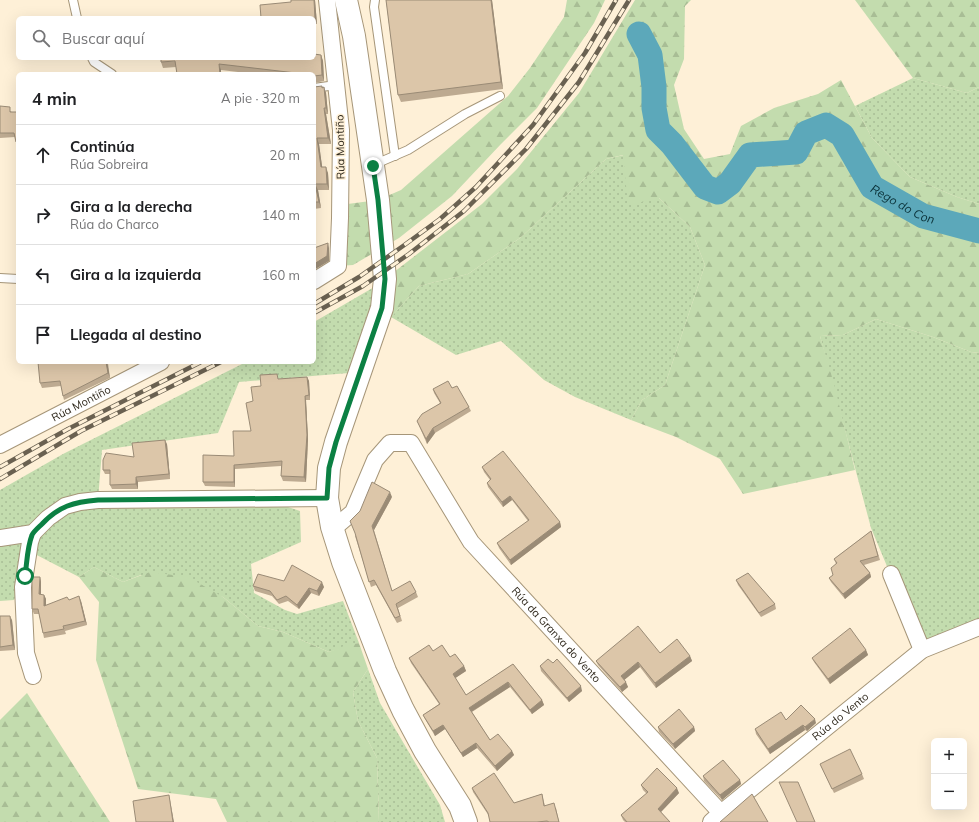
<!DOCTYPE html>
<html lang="es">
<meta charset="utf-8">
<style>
:root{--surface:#fff;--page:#f2f2f2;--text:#202124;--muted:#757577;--line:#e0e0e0}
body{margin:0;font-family:Mulish,sans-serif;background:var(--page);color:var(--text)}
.controls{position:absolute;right:12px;bottom:12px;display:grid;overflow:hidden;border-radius:6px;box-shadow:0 4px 16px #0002}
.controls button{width:36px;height:36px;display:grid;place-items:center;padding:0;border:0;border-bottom:1px solid var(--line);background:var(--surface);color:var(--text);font:20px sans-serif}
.stop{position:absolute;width:12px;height:12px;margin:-9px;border:3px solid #0b8043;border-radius:50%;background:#fff}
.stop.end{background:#0b8043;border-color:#fff;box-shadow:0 1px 4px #0008}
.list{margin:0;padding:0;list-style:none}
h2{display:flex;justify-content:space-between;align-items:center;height:52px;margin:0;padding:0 16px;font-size:17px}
h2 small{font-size:13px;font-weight:400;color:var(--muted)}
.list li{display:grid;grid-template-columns:26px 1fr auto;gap:12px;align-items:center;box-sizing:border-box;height:60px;padding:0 16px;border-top:1px solid var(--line)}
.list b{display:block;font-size:15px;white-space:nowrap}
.list p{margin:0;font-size:13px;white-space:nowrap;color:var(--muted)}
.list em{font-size:13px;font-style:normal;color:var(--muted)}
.icon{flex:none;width:22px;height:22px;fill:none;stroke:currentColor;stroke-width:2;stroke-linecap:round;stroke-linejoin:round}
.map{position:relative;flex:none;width:979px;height:822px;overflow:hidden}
.search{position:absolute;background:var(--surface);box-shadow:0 4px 16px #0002;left:16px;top:16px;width:300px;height:44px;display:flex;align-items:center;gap:10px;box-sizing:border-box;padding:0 14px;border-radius:6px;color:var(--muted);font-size:15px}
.panel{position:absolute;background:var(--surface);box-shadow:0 4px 16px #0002;left:16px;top:72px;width:300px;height:292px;border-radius:6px}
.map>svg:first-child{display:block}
</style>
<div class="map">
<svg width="979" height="822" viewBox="0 0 979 822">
<defs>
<pattern id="grass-dots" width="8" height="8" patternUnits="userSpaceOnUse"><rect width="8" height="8" fill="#c3dcae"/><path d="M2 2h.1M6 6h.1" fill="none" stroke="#a8bd95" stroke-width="1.8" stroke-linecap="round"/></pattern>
<pattern id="forest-firs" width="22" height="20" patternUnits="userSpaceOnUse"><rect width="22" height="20" fill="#c3dcae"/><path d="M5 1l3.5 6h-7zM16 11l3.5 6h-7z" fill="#a8bd95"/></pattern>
</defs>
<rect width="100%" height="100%" fill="#fef0d7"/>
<g fill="url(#grass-dots)">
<polygon points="913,78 967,93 979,87 979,204 957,197 910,177 872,138 855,106"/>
<polygon points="624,155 659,198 690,227 705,265 665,385 642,400 631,420 575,397 544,380 501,341 456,355 391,317 419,286 468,274 520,238 606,159"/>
<polygon points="376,286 374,298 349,373 239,382 218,433 102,450 98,500 264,499 300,511 301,542 251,564 254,593 285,610 297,614 343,601 359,643 329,652 283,632 258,626 223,597 141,575 123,582 94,567 79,577 29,551 25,576 14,600 0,601 0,490 63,454 246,362 314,362 314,322"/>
<polygon points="876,319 933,337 971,352 979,353 979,627 922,650 871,528 820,336 843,335"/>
<polygon points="368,669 380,703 440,805 445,822 379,822 377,758 358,721 353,692"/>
</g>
<g fill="url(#forest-firs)">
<polygon points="567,0 605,0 594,23 537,108 501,144 452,196 399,238 353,265 338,266 340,205 378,200 401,190 508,96 530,68 564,17"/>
<polygon points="635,0 691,0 685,6 684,59 674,85 684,129 704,159 730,154 741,126 774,108 818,94 841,80 872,138 910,177 957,197 979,204 979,353 971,352 933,337 876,319 843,335 820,336 834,384 855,470 743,494 720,459 676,437 631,420 642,400 665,385 705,265 690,227 659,198 628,205 623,155 606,159 520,238 468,274 419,286 391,317 377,323 385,279 482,204 517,169 579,93"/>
<polygon points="855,0 979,0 979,87 967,93 913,78"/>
<polygon points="94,567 123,582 150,572 188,577 223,597 258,626 283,632 329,652 344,646 359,643 368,669 353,692 358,721 377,758 379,822 227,822 216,799 138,789 96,660 99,602 79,577"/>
<polygon points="27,693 110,822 0,822 0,720"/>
</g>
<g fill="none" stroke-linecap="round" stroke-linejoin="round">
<path stroke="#5ca8ba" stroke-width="25" id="s1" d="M639,34L650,55L654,87V108L658,130L672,144L705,187L718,192L730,183L750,155L796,152L806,133L826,125L842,135L872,187L923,216L979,231"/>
<g stroke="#a69679" stroke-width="10">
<g id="lane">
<polyline points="73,0 77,18"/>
<polyline points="375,0 374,7 395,156"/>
<polyline points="92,58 94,62 112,74"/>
<polyline points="314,88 336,85"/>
<polyline points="373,165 408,150 465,114 500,96"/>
<polyline points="0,278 18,279"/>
</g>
</g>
<g stroke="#a69679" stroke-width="18">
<g id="street">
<polyline points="314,281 338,266 340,218 341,130 327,0"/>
<path id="s2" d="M0,445L161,362"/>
<path id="s3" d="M333,529L353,512L375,460L390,443H411L471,542L721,813"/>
<polyline points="0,538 33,533 48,518 65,506 80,502 98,500 327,498"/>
<polyline points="891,574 922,650"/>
<polyline points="33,676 26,653 23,587 30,542 33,533"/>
<path id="s4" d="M711,822L721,813L922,650L979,627"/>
</g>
</g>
<g stroke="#a69679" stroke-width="24">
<polyline id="secondary" points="346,0 354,36 378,200 385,279 382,308 336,442 329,468 327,498 332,527 343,562 385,671 403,710 425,751 460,806 466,822"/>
</g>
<use href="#lane" stroke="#fff" stroke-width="8"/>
<use href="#street" stroke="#fff" stroke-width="16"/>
<use href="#secondary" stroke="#fff" stroke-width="22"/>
<g stroke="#6a6151" stroke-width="4.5">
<g id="rail">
<polyline points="314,304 359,277 403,246 440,219 476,187 533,125 585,53 616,0"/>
<polyline points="314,313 363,286 409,254 464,211 526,149 579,82 629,0"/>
<polyline points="0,467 68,429 201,362"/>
<polyline points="0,479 81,431 221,362"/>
</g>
</g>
<use href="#rail" stroke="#fef0d7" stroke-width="3" stroke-dasharray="9" stroke-linecap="butt"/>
</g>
<g fill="#bdaa91">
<polygon points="291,0 315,0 317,24 314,24 314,18 291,2"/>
<polygon points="386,0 492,0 503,89 401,102 398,95"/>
<polygon points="321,55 323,61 324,81 314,83 314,74 255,74 221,70 221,74 177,74 176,67 163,68 161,62"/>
<polygon points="314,87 323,87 326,93 328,114 326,114 331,144 319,144 322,167 328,173 329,190 318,190 321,208 314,209"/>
<polygon points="0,106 12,112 18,112 18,147 16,142 15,137 0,138"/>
<polygon points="108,363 110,378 64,400 63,396 61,386 42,388 40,383"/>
<polygon points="307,377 309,381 310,400 306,400 308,439 306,482 283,481 281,476 281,466 235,469 235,487 205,486 203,482 234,456 251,431 253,401 261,386 279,379"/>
<polygon points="452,388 469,407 471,411 435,433 427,444 417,421 440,403 434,393 433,389"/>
<polygon points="167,444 170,479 138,482 138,489 112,489 110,485 110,474 105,474 103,470 134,457"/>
<polygon points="482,467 560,522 561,527 511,565 499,548 497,543 528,521 512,500 503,507 488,487 487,483 490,480 484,472"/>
<polygon points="392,497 374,530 392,591 416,592 418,597 398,608 402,621 397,623 376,585 371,587 355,536"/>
<polygon points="871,531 880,560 864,565 870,573 871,577 845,599 831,582 829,578 833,575 836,564 834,559"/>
<polygon points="40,577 41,582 41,595 44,595 46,599 46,605 69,600 81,601 87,625 65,631 66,634 44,638 43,633 39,614 34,614 32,609"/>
<polygon points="736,580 775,604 776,609 761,617 738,585"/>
<polygon points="284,581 324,587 319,596 311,593 299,609 288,601 279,604 272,596 255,591 253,586"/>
<polygon points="0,616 12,620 15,650 0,651"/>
<polygon points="866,650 868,655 830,684 814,662 812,658"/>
<polygon points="433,651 450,657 464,666 466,671 455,678 466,695 513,664 542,700 544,705 532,714 510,687 472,712 490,740 512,751 514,755 497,771 477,748 463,757 445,729 435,736 425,719 423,715 439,704 411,663 409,658"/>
<polygon points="660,653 690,656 692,661 656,688 640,667 624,680 628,687 622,692 598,665 596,661"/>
<polygon points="553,663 582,691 569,702 541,671 540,666"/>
<polygon points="786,720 816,723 807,731 805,730 770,754 756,734 755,729"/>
<polygon points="658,727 694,727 695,731 675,749 659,732"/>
<polygon points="820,764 862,774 864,779 834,793"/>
<polygon points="703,776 740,780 741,784 722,800 704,781"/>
<polygon points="641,785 679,793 661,812 670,822 625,822 623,820 621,815 647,794 643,790"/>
<polygon points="472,788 514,803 542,794 545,806 556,808 559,822 490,822 489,816 473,792"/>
</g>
<g fill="#9a8b76">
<polygon points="314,0 315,0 317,24 315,19"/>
<polygon points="491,0 492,0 503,89 501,82"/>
<polygon points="321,55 323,61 324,81 322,75"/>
<polygon points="219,64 221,70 221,74 220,74"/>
<polygon points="322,86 324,92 324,87 326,93 328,114 326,108"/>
<polygon points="324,108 326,114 331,144 328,138"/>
<polygon points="317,138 319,144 323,173 321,167"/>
<polygon points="326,167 328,173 329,190 327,184"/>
<polygon points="315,184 318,190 321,208 319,202"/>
<polygon points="328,243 329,248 329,261 314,270 314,264"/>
<polygon points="106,362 107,362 110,378 108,373"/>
<polygon points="307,377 309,381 310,400 309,395"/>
<polygon points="305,396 306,400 308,439 306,482 304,477"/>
<polygon points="433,428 435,433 427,444 426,439"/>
<polygon points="165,440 167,444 170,479 169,474"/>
<polygon points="234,465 235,469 235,487 234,482"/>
<polygon points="136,477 138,482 138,489 136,484"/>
<polygon points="390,492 392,497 374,530 372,526"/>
<polygon points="510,496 512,500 503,507 502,502"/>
<polygon points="560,522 561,527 511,565 510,560"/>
<polygon points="870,573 871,577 845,599 843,594"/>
<polygon points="40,577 41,582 41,599 39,594"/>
<polygon points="322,582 324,587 319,596 317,591"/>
<polygon points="309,588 311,593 299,609 297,605"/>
<polygon points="44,595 46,599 46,611 44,606"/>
<polygon points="79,596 81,601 87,625 85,621"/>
<polygon points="10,616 12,620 15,650 13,645"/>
<polygon points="866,650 868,655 830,684 828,679"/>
<polygon points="690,656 692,661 656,688 655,683"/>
<polygon points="638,662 640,667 623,681 621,676"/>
<polygon points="464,666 466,671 454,679 453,674"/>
<polygon points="508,682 510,687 471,712 469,708"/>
<polygon points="626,682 628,687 622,692 620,687"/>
<polygon points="581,686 582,691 569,702 567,698"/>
<polygon points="542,700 544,705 532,714 530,710"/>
<polygon points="815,719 816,723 807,731 805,727"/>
<polygon points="443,725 445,729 435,736 433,731"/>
<polygon points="803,725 805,730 770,754 768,749"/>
<polygon points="694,727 695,731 675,749 673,744"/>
<polygon points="476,743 477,748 463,757 461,753"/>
<polygon points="512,751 514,755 497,771 495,766"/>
<polygon points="740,780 741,784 722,800 720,795"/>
<polygon points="677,788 679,793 659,814 658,809"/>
<polygon points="169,795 170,800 174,822 173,822"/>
</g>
<g fill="#dcc6a9" stroke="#9a8b76">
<polygon points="291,0 314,0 315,19 314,20 314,18 261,18 260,5 291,2"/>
<polygon points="386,0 491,0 501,82 398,95"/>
<polygon points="314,54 321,55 322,75 314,76 314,74 296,74 296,73 219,64 220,74 177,74 175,61 161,62 161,58 314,58"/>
<polygon points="322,86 322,88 324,87 326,108 324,108 328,138 317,138 321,167 326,167 327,184 315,184 319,202 314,202 314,87"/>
<polygon points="0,106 10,107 10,112 18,112 18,142 16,142 14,133 0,133"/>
<polygon points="328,243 327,256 314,264 314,248"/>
<polygon points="38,362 106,362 108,373 63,396 60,381 40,383"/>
<polygon points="277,374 278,379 307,377 309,395 305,396 307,435 304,477 281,476 282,461 234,465 234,482 203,482 203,455 234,456 233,431 251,431 246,403 253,401 251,387 261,386 260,375"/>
<polygon points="448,381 452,388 457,386 469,407 433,428 426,439 417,421 422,414 441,403 433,389"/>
<polygon points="165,440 169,474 136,477 136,484 110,485 110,470 103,470 103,460 106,453 134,457 132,443"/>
<polygon points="503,451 560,522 510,560 497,543 529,520 510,496 502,502 487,483 491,479 482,467"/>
<polygon points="372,482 390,492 372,526 392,591 410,581 416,592 396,604 400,616 395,618 374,580 369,582 355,533 350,521 360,511"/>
<polygon points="871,531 878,556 860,561 870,573 843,594 829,578 833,575 831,568 837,563 834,559"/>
<polygon points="292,565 322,582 317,591 309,588 297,605 286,596 277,600 270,591 253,586 258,574 284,581"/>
<polygon points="748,573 775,604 759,613 736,580"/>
<polygon points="32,577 40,577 39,594 44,595 44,606 67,597 69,600 79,596 85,621 63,626 64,629 43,633 38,609 32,609"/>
<polygon points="0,616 10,616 13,645 0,647"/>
<polygon points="638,626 660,653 677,639 690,656 655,683 638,662 621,676 626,682 620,687 596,661"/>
<polygon points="850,628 866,650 828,679 812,658"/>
<polygon points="429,645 433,651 442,645 450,657 455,654 464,666 453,674 466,695 513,664 542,700 530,710 508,682 469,708 490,740 498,734 512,751 495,766 476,743 461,753 443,725 433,731 423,715 440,704 409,658"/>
<polygon points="548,659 553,663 557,659 581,686 567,698 540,666"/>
<polygon points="801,705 815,719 805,727 803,725 768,749 755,729 781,712 786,720"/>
<polygon points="679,709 694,727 673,744 658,727"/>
<polygon points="850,749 862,774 832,789 820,764"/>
<polygon points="723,760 740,780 720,795 703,776"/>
<polygon points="657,768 677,788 658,809 670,822 627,822 621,815 648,792 641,785"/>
<polygon points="494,773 514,803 542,794 544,806 554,803 559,822 549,822 547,821 537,822 490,822 488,813 472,788"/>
<polygon points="779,782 798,782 815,822 797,822"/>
<polygon points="752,794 768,822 720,822"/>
<polygon points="169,795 173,822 136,822 133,801"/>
</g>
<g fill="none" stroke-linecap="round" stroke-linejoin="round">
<path stroke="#0b8043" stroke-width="5" d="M25,576C27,563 27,548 32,535C34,531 39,527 42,524C59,506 74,502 98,500L327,498L329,468L336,442L382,308L385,279L378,200L373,166"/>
</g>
<g text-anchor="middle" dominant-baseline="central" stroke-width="3" stroke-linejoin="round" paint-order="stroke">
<g font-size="11" fill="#2f281c" stroke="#fef0d7">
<text transform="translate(340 147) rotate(-91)">Rúa Montiño</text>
<text stroke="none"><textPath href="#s2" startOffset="91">Rúa Montiño</textPath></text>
<text stroke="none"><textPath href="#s3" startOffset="368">Rúa da Granxa do Vento</textPath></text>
<text stroke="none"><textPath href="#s4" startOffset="167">Rúa do Vento</textPath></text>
</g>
<g font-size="12" font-style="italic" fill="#0b3239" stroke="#fef0d7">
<text stroke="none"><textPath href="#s1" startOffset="440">Rego do Con</textPath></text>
</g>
</g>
</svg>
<div class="controls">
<button>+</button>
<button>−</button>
</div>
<div class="stop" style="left:25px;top:576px"></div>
<div class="stop end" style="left:373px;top:166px"></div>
<div class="search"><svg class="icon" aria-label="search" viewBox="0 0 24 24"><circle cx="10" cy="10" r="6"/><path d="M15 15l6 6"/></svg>Buscar aquí</div>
<section class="panel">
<h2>4 min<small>A pie · 320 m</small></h2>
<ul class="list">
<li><svg class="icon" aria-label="ahead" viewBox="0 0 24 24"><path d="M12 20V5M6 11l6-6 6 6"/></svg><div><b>Continúa</b><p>Rúa Sobreira</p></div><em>20 m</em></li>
<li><svg class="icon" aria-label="right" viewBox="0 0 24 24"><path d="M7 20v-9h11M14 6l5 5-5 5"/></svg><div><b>Gira a la derecha</b><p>Rúa do Charco</p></div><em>140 m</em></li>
<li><svg class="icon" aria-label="left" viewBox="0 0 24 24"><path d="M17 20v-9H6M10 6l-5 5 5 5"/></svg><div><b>Gira a la izquierda</b></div><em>160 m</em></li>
<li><svg class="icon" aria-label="arrive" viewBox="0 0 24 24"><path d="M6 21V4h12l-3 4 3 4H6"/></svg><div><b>Llegada al destino</b></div></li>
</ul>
</section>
</div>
